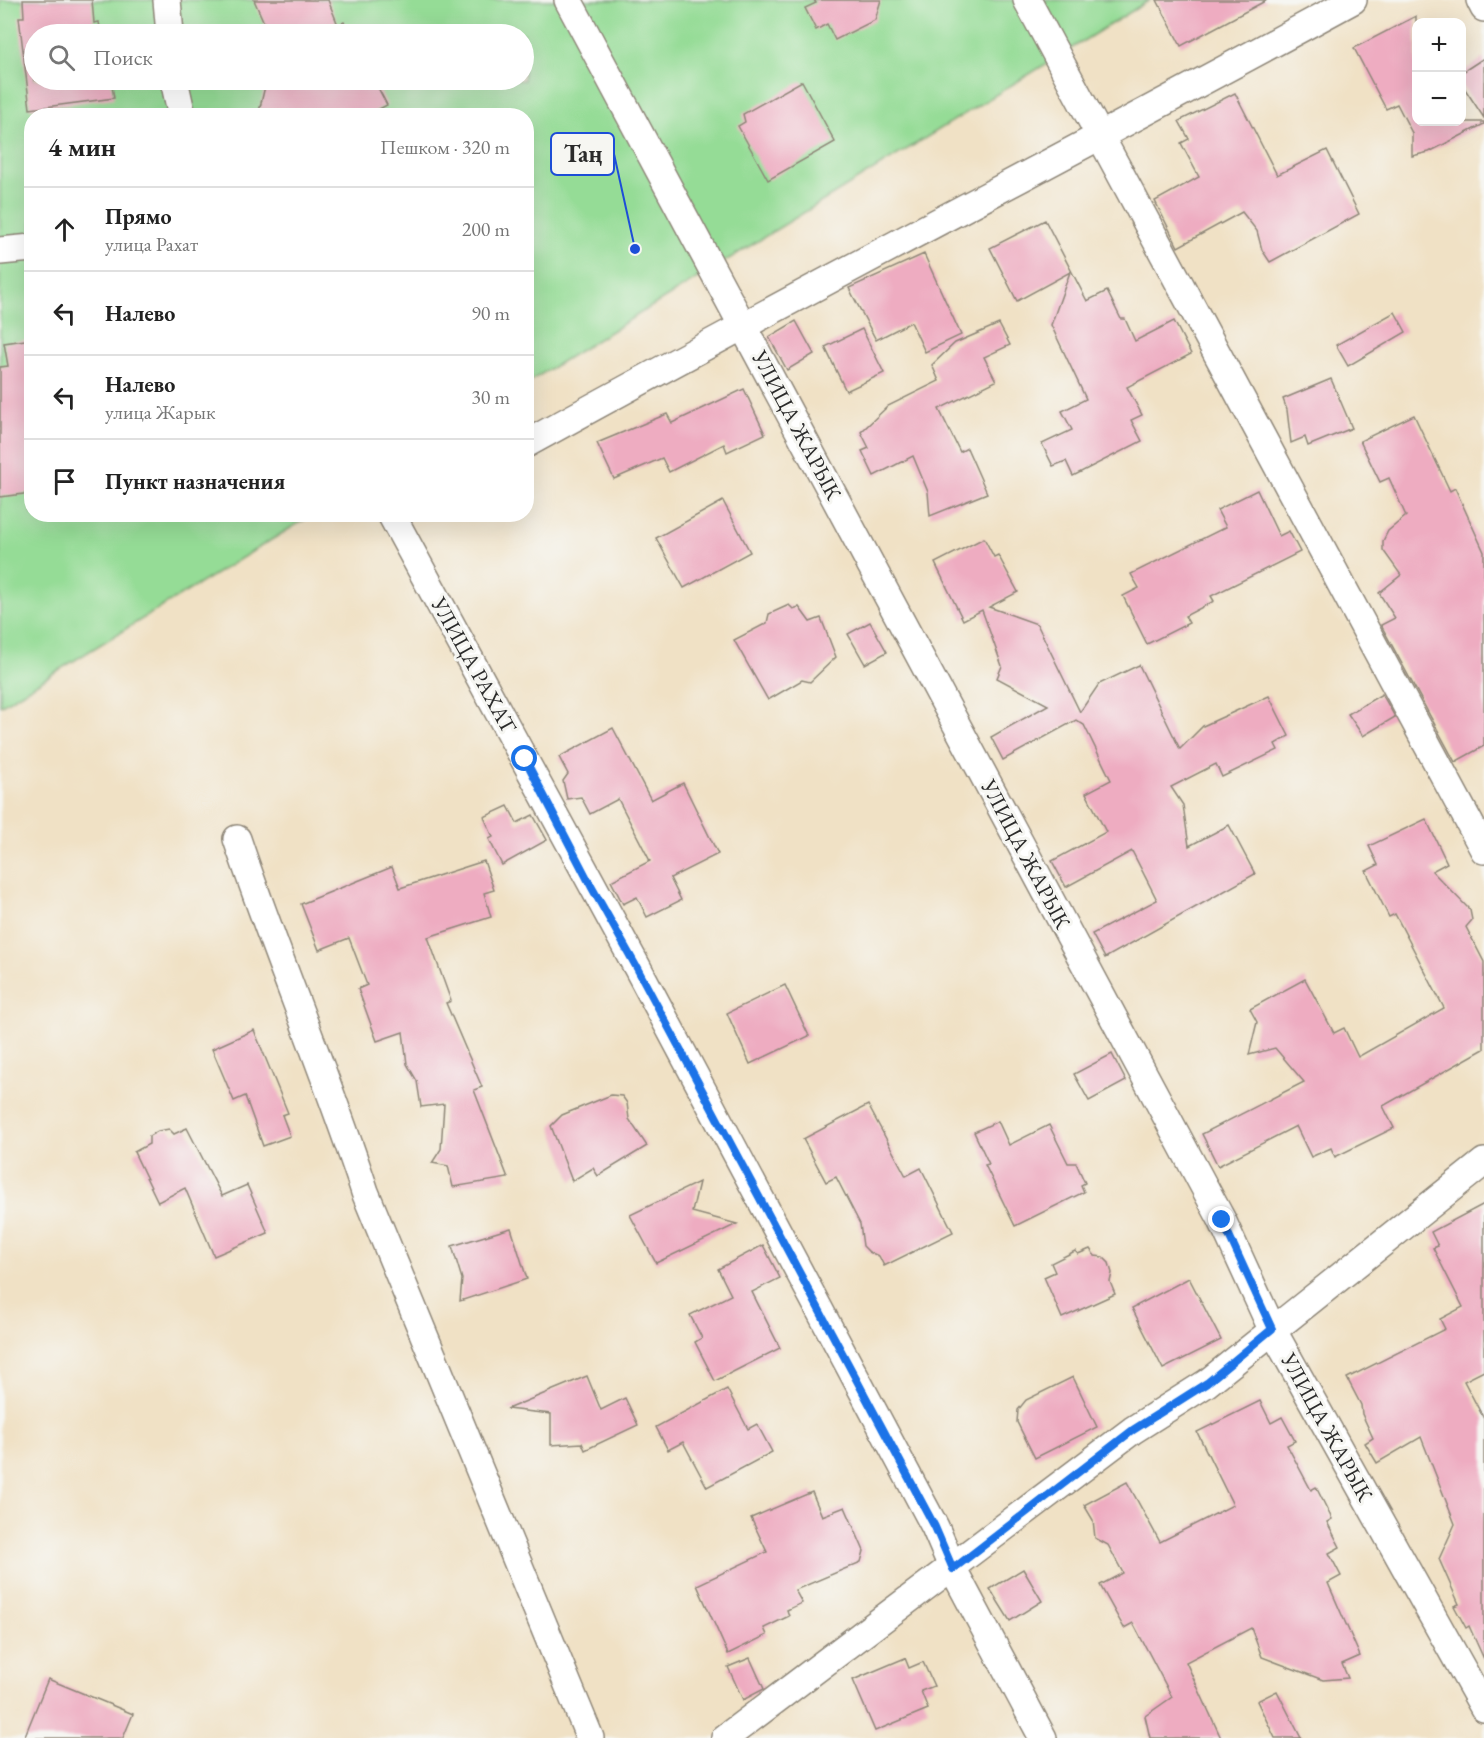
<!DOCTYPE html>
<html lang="ru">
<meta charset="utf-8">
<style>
:root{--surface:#fff;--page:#f2f2f2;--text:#222;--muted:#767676;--line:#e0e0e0}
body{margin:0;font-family:"EB Garamond",serif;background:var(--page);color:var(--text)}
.controls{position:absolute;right:18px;top:18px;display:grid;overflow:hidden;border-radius:12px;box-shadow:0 6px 24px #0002}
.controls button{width:54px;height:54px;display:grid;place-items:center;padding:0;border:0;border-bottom:2px solid var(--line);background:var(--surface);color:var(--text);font:30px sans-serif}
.stop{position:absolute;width:18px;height:18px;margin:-14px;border:4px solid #1a73e8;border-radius:50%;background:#fff}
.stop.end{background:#1a73e8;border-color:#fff;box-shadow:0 2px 6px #0008}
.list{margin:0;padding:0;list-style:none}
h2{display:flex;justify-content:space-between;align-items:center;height:78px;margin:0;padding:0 24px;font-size:26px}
h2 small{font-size:20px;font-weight:400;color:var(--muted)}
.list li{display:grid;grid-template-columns:39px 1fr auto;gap:18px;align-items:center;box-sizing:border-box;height:84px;padding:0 24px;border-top:2px solid var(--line)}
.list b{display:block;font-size:22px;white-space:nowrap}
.list p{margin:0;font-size:20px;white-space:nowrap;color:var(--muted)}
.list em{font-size:20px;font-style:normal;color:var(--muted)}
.icon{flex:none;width:33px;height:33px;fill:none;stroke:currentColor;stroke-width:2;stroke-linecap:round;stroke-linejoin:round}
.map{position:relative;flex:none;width:1484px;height:1738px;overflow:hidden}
.search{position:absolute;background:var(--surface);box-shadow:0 6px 24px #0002;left:24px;top:24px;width:510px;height:66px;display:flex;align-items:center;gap:15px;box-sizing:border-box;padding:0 21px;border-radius:33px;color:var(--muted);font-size:22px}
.panel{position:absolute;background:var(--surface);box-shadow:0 6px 24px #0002;left:24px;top:108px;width:510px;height:414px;border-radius:24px}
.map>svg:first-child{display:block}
</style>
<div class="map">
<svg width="1484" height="1738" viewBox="0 0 1484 1738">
<rect width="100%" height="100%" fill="#f6f6f2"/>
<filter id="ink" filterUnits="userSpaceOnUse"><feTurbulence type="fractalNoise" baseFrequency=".0167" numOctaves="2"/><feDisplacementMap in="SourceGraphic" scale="12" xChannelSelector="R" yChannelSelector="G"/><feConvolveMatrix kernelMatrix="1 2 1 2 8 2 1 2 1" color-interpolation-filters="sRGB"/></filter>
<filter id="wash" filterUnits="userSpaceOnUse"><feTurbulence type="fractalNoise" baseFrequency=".008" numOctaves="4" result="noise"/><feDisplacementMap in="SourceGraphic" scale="24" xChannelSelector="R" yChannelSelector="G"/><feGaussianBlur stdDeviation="1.35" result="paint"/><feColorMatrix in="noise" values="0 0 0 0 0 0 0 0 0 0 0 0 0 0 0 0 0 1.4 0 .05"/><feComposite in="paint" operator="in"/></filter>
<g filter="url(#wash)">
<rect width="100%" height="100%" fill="#f0e1c5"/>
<path fill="#95dc96" stroke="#608460" stroke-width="1.5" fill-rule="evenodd" d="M0,0H1150L527,383L526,116H32V514L312,515L0,706ZM34,34H524V80H34Z"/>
<g id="blocks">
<g fill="#eeacc1">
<polygon points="23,0 92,0 94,23 99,22 101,34 34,34 34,80 111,80 114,98 30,109 19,17 24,17"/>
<polygon points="254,0 328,0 338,25 344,22 350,34 269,34"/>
<polygon points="814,0 881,0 875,20 835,40 827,24 816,30 805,8 816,3"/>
<polygon points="1157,0 1267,0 1181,46"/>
<polygon points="1416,16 1416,122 1484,122 1484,124 1429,152 1412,156 1412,133 1397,104 1386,109 1354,48"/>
<polygon points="1484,58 1484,118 1461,83 1461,73"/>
<polygon points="270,80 374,80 387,105 366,116 258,116 265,86"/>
<polygon points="802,81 835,142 768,180 738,126 745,122 743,114"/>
<polygon points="1235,93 1277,175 1327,150 1359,214 1270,262 1262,250 1257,231 1242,212 1178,247 1155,201 1199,177 1181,143 1189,139 1179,121"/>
<polygon points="1045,220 1087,301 1107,291 1121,319 1125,319 1135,341 1174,321 1191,354 1127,387 1142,415 1131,420 1142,441 1073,476 1066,461 1053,466 1042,444 1072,430 1062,411 1086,399 1051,325 1070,272 1017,301 990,248"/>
<polygon points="924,254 961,335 925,352 911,322 876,340 849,288"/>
<polygon points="1395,312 1406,332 1348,366 1336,345"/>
<polygon points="796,321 814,354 787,370 769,337"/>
<polygon points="999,324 1010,345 984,357 996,381 939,409 960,452 967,448 987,493 930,516 928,492 913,456 874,476 862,451 869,448 861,432 888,406 939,381 932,365 955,343"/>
<polygon points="862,329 884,373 846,391 825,347"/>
<polygon points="32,339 32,493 0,497 0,367 8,366 4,343"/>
<polygon points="1331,379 1352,428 1308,446 1305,437 1291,443 1287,410 1283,399"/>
<polygon points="744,389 765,434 727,452 724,444 669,472 662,458 614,479 597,443 667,414 672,423"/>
<polygon points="1414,415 1450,491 1455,488 1484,552 1484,746 1455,762 1381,625 1395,618 1379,593 1401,575 1383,550 1383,541 1388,531 1406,516 1389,478 1380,482 1360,441"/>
<polygon points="1257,490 1279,536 1289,531 1300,552 1211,596 1214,601 1185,616 1189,623 1147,644 1123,596 1139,588 1131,574 1226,527 1217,510"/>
<polygon points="723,501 750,552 684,588 656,538"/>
<polygon points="984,538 994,557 998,555 1018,592 989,607 1037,624 1080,712 1099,684 1139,665 1180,749 1203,726 1269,696 1289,736 1275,744 1278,750 1222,777 1216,764 1171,787 1183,805 1189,846 1229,825 1255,874 1105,958 1092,934 1157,900 1132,851 1066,887 1052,861 1106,832 1086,793 1111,780 1084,725 1076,720 1003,760 991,737 1048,705 997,678 1002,666 982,610 963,620 935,563"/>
<polygon points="789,605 793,609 799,607 810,622 821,618 836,657 810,682 802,680 768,700 734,640 767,623 769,614"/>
<polygon points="870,622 887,652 865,664 848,634"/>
<polygon points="1382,694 1395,717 1363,736 1348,714"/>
<polygon points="613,728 651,800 683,783 718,854 670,878 681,900 647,917 637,897 623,904 611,881 650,861 618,799 590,814 581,797 567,799 563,781 568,774 559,757"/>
<polygon points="508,806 517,823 533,815 547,840 502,865 489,839 493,837 484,817"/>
<polygon points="1426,819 1447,863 1432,871 1470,910 1472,920 1466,927 1484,962 1484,1049 1383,1106 1394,1128 1335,1157 1331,1148 1311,1157 1296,1126 1218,1166 1202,1134 1304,1082 1275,1048 1249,1055 1257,1022 1250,1009 1305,979 1334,1033 1344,1028 1358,1057 1444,1008 1395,914 1389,917 1366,871 1378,865 1369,846"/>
<polygon points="484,861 494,890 484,893 491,917 428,937 451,1001 446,1003 482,1087 474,1090 508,1178 453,1187 448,1166 432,1163 441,1149 444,1104 421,1107 417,1081 407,1064 403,1032 377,1041 358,989 367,985 349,938 319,950 301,904 392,867 400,888"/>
<polygon points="785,985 809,1036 750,1064 727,1013"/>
<polygon points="254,1030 288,1113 282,1115 290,1136 263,1146 245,1096 234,1101 212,1049"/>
<polygon points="1112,1054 1126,1081 1089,1101 1074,1074"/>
<polygon points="611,1095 622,1096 627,1103 629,1119 647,1146 598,1176 593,1168 572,1181 551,1126 562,1115"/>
<polygon points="868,1105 906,1176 921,1168 953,1232 884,1266 879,1256 869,1252 863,1246 860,1224 836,1177 826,1182 803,1139"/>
<polygon points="998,1121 1009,1145 1049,1125 1068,1163 1076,1163 1085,1183 1081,1185 1084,1192 1015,1226 985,1165 989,1164 974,1132"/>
<polygon points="187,1128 222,1196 247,1185 268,1233 214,1256 185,1188 158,1202 134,1152 149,1144 149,1136 158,1131 169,1129 174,1134"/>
<polygon points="699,1182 692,1212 737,1224 656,1263 630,1215"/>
<polygon points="1484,1204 1484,1371 1464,1381 1484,1419 1484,1659 1469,1626 1466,1628 1454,1606 1459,1604 1439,1559 1455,1524 1421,1437 1377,1463 1365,1443 1373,1438 1362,1414 1361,1405 1347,1378 1445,1329 1440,1319 1463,1307 1433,1248 1438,1246 1431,1232"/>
<polygon points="511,1228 527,1279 460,1301 462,1279 452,1246"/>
<polygon points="763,1245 780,1278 752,1292 780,1348 715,1381 695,1342 702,1338 690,1315 731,1295 718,1269"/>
<polygon points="1090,1249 1095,1256 1103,1257 1109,1263 1112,1273 1110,1282 1115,1294 1062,1318 1044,1277 1055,1272 1051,1263 1075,1251 1078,1254"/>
<polygon points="1189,1278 1221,1340 1163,1369 1132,1308"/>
<polygon points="587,1376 601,1410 625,1398 638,1425 585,1450 582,1443 551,1445 551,1414 507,1409"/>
<polygon points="1073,1377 1097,1427 1035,1458 1017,1422 1018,1410 1026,1400"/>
<polygon points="727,1389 748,1429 757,1424 772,1452 707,1487 683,1442 668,1450 656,1427"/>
<polygon points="1260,1401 1271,1423 1282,1417 1295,1441 1287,1445 1311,1490 1316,1487 1332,1519 1327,1522 1340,1547 1329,1553 1341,1576 1328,1583 1360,1656 1342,1664 1348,1678 1323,1680 1262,1657 1251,1628 1186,1662 1221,1738 1150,1738 1145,1716 1172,1697 1133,1623 1124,1628 1100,1585 1123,1573 1108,1545 1095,1538 1093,1520 1084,1505 1127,1482 1160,1542 1233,1505 1197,1432"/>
<polygon points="812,1492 822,1516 845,1507 864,1551 861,1562 795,1590 802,1603 787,1610 789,1616 764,1628 767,1635 728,1654 697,1585 767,1552 751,1518"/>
<polygon points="1023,1569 1042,1601 1010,1621 990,1589"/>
<polygon points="750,1658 764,1689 743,1700 728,1667"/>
<polygon points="905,1658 909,1668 923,1662 934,1686 921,1691 928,1709 875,1731 853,1680"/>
<polygon points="48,1679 133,1714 123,1738 24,1738"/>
<polygon points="1277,1691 1301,1738 1275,1738 1257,1701"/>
</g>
</g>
</g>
<g filter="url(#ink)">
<use href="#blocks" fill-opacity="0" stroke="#8e8678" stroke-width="1.5"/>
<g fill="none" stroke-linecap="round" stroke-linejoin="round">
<g stroke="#8e8678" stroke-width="30">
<g id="minor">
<polyline points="167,0 170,34"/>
<polyline points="568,0 1222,1220 1272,1329 1484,1708"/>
<polyline points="1027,0 1484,850"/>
<polyline points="1480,0 1484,8"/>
<polyline points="174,80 182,116"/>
<polyline points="0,251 32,248"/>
<path d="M526,444C800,292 1078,150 1353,0"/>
<polyline points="391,514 637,967 935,1527 953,1569 1043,1738"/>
<path d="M237,839C277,958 326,1073 365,1192L590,1738"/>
<polyline points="725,1738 1133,1430 1207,1383 1484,1162"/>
</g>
</g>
<use href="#minor" stroke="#fff" stroke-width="27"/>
</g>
</g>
<g fill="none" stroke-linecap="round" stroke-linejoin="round" filter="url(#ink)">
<polyline stroke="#1a73e8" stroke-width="8" points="525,759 591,886 637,968 935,1527 953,1569 1133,1430 1207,1383 1272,1329 1222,1220"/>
</g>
<g text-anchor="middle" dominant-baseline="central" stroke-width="6" stroke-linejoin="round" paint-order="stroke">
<g font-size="22" fill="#2b2b2b" stroke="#f6f6f2">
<text transform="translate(797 425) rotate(62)">УЛИЦА ЖАРЫК</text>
<text transform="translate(474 665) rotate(61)">УЛИЦА РАХАТ</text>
<text transform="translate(1026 854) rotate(62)">УЛИЦА ЖАРЫК</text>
<text transform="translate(1327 1427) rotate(61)">УЛИЦА ЖАРЫК</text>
</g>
</g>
<path fill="none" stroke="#1d4ed8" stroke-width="2" d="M635 249L614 154"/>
<circle fill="#1d4ed8" stroke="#f6f6f2" stroke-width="2" cx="635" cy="249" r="6"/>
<rect fill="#f6f6f2" stroke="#1d4ed8" stroke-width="2" x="551" y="133" width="63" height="42" rx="6"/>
<g font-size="24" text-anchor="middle" font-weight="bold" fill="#2b2b2b">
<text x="583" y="162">Таң</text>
</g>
</svg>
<div class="controls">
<button>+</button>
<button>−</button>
</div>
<div class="stop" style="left:525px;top:759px"></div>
<div class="stop end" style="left:1222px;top:1220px"></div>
<div class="search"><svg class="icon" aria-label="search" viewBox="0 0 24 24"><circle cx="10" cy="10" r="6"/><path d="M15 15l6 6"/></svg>Поиск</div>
<section class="panel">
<h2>4 мин<small>Пешком · 320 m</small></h2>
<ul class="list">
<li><svg class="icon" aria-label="ahead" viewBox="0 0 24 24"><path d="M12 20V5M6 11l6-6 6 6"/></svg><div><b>Прямо</b><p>улица Рахат</p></div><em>200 m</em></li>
<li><svg class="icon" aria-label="left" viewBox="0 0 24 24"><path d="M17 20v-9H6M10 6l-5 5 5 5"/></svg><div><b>Налево</b></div><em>90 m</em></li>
<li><svg class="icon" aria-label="left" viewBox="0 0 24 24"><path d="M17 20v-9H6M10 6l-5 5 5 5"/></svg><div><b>Налево</b><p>улица Жарык</p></div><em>30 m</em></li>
<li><svg class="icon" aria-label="arrive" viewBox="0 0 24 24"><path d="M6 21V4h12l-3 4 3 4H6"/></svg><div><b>Пункт назначения</b></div></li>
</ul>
</section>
</div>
